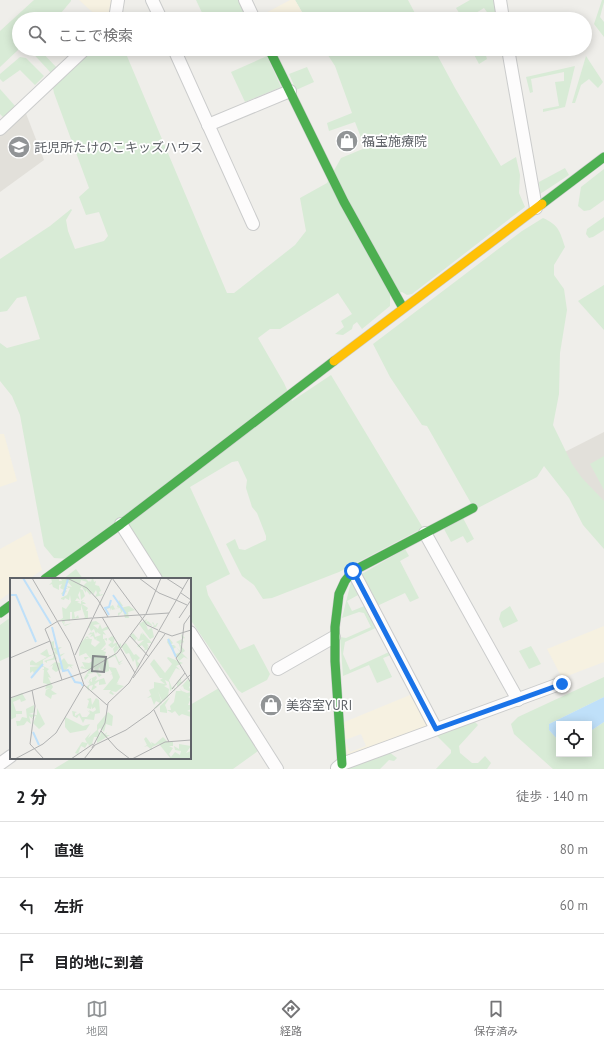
<!DOCTYPE html>
<html lang="ja">
<meta charset="utf-8">
<style>
:root{--surface:#fff;--page:#f2f2f2;--text:#202124;--muted:#757577;--line:#e0e0e0;--accent:#919496}
body{margin:0;font-family:"PT Sans","Noto Sans JP",sans-serif;background:var(--page);color:var(--text)}
.controls{position:absolute;right:12px;bottom:12px;display:grid;overflow:hidden;border-radius:0px;box-shadow:0 2px 10px #0003}
.controls button{width:36px;height:36px;display:grid;place-items:center;padding:0;border:0;border-bottom:1px solid var(--line);background:var(--surface);color:var(--text);font:20px sans-serif}
.stop{position:absolute;width:12px;height:12px;margin:-9px;border:3px solid #1a73e8;border-radius:50%;background:#fff}
.stop.end{background:#1a73e8;border-color:#fff;box-shadow:0 1px 4px #0008}
.list{margin:0;padding:0;list-style:none}
h2{display:flex;justify-content:space-between;align-items:center;height:52px;margin:0;padding:0 16px;font-size:17px}
h2 small{font-size:13px;font-weight:400;color:var(--muted)}
.list li{display:grid;grid-template-columns:26px 1fr auto;gap:12px;align-items:center;box-sizing:border-box;height:56px;padding:0 16px;border-top:1px solid var(--line)}
.list b{display:block;font-size:15px;white-space:nowrap}
.list em{font-size:13px;font-style:normal;color:var(--muted)}
.icon{flex:none;width:22px;height:22px;fill:none;stroke:currentColor;stroke-width:2;stroke-linecap:round;stroke-linejoin:round}
.map{position:relative;flex:none;width:604px;height:769px;overflow:hidden}
.search{position:absolute;background:var(--surface);box-shadow:0 2px 10px #0003;left:12px;right:12px;top:12px;height:44px;display:flex;align-items:center;gap:10px;box-sizing:border-box;padding:0 14px;border-radius:22px;color:var(--muted);font-size:15px}
.sheet{height:220px;background:var(--surface)}
nav{display:flex;justify-content:space-around;align-items:center;box-sizing:border-box;height:56px;border-top:1px solid var(--line);background:var(--surface);font-size:11px;color:var(--muted)}
nav a{display:grid;justify-items:center;gap:2px}
nav .on{color:var(--accent)}
.map>svg:first-child{display:block}
</style>
<div class="map">
<svg width="604" height="769" viewBox="0 0 604 769">
<rect width="100%" height="100%" fill="#efeeea"/>
<g fill="#e2e0da">
<polygon points="25,111 44,160 0,192 0,135"/>
<polygon points="604,432 604,539 547,461"/>
</g>
<g fill="#d8ebd6">
<polygon points="34,0 71,0 71,1 56,19 19,19 19,49 0,67 0,31"/>
<polygon points="196,0 241,0 250,19 205,19"/>
<polygon points="295,0 408,0 418,19 306,19"/>
<polygon points="470,0 494,0 498,14 494,19 492,19 484,8 466,19 463,19 456,8"/>
<polygon points="602,0 604,0 604,2 600,17 604,22 604,37 594,24"/>
<polygon points="29,49 39,49 57,68 51,73"/>
<polygon points="94,49 124,49 227,293 234,293 295,245 306,231 300,198 327,183 341,158 365,148 355,122 329,131 327,123 352,113 335,66 324,49 434,49 455,88 501,166 516,157 520,175 519,193 525,207 412,294 407,295 402,292 390,296 390,306 362,329 357,322 353,325 352,329 343,335 335,334 344,327 341,321 352,314 338,293 280,329 270,329 258,338 284,383 292,401 331,375 423,528 339,572 272,598 263,599 254,585 242,576 226,544 235,539 239,549 245,550 266,540 266,536 257,513 252,507 246,488 247,480 238,461 232,462 190,487 230,574 206,586 208,595 240,650 254,644 270,674 267,680 242,693 238,690 190,619 190,579 162,579 122,521 69,559 54,558 44,546 20,415 12,396 0,381 0,343 7,348 40,339 26,296 17,298 7,311 0,312 0,259 50,226 71,209 72,210 66,220 68,231 75,249 104,241 108,236 99,212 86,215 79,197 89,188 54,93 53,88"/>
<polygon points="471,49 484,49 487,59 479,64"/>
<polygon points="267,56 281,87 245,102 231,72"/>
<polygon points="586,56 603,82 598,88 589,79 581,85 575,103 572,103"/>
<polygon points="20,57 26,58 44,76 35,85 20,70 3,82 0,79 0,74"/>
<polygon points="575,66 565,107 543,112 543,109 559,106 555,82 564,81 564,72 531,79 533,92 530,93 526,77"/>
<polygon points="307,67 314,82 296,90 289,74"/>
<polygon points="0,89 16,107 5,119 0,114"/>
<polygon points="565,168 569,175 540,194 539,182"/>
<polygon points="604,169 604,200 590,210 584,211 578,206 581,187"/>
<polygon points="604,217 604,230 593,237 589,238 586,234 587,229"/>
<path d="M543,218C559,225 560,232 565,247L554,265V275L564,289L567,310L560,353L559,394L553,425L572,464L582,478L604,501V549L583,525L569,498L544,466L537,477L476,509L472,505L427,426L422,425L390,377L373,344L522,231Z"/>
<polygon points="604,285 604,330 578,301"/>
<polygon points="604,456 604,490 590,464"/>
<polygon points="463,518 474,539 467,543 463,536 451,542 444,529"/>
<polygon points="405,549 409,556 400,561 419,598 410,602 405,593 377,606 360,575"/>
<polygon points="76,569 83,579 63,579"/>
<polygon points="352,578 360,594 347,601 352,611 367,605 378,627 345,642 343,654 350,670 389,652 391,655 383,658 392,677 377,683 369,665 343,676 340,637 346,638 371,627 364,613 359,612 342,618"/>
<polygon points="510,606 518,621 503,628 499,619 501,612"/>
<polygon points="11,617 11,656 0,661 0,625"/>
<polygon points="531,646 541,664 529,669 519,651"/>
<polygon points="604,677 604,697 549,724 549,730 559,741 559,754 589,754 589,732 604,722 604,769 553,769 514,734 511,724 518,717"/>
<polygon points="219,688 258,751 233,769 54,769 72,758 190,758 190,705"/>
<polygon points="474,721 478,725 459,746 460,753 472,763 478,763 485,756 491,763 487,769 436,769 451,753 451,750 435,734"/>
<polygon points="389,752 397,758 394,761 389,760 380,769 342,769"/>
</g>
<g fill="#f6f1e1" fill-rule="evenodd">
<polygon points="79,0 113,0 110,16 107,19 100,19"/>
<polygon points="290,0 295,0 306,19 262,19 260,16"/>
<polygon points="0,434 4,434 17,481 0,487"/>
<polygon points="31,532 42,570 29,579 11,579 11,592 0,600 0,549"/>
<polygon points="604,626 604,662 562,678 547,649"/>
<path d="M410,695L425,720L427,724L424,729L349,757L345,755L342,723ZM361,734L366,746L350,752L345,740Z"/>
</g>
<polygon fill="#bfe0f9" points="604,697 604,722 589,732 589,724 559,724 559,741 549,730 549,724"/>
<g fill="none" stroke-linecap="round" stroke-linejoin="round">
<g stroke="#cbcccc" stroke-width="14">
<g id="street">
<polyline points="152,0 161,19"/>
<polyline points="245,0 254,19"/>
<polyline points="500,0 503,19"/>
<polyline points="115,19 118,0"/>
<polyline points="174,49 253,224"/>
<polyline points="508,49 536,208"/>
<polyline points="208,125 290,91"/>
<polyline points="0,129 85,49"/>
<polyline points="121,524 156,579"/>
<polyline points="425,533 518,700"/>
<polyline points="353,571 436,729"/>
<polyline points="190,632 277,769"/>
<polyline points="278,669 334,637"/>
<polyline points="0,764 11,756"/>
<polyline points="337,768 342,764 562,683"/>
</g>
</g>
<g stroke="#cacacb" stroke-width="10">
<g id="fast">
<polyline points="269,49 344,202 403,308"/>
<polyline points="542,204 604,157"/>
<polyline points="45,579 121,524 334,361"/>
<polyline points="0,613 11,605"/>
<polyline points="342,764 335,661 335,627 339,594 345,581 353,571 473,508"/>
</g>
</g>
<g stroke="#cacacb" stroke-width="10">
<polyline id="slow" points="334,361 542,204"/>
</g>
<use href="#street" stroke="#fdfcfc" stroke-width="12"/>
<use href="#fast" stroke="#4caf50" stroke-width="9"/>
<use href="#slow" stroke="#ffc107" stroke-width="9"/>
</g>
<g fill="none" stroke-linecap="round" stroke-linejoin="round">
<polyline stroke="#1a73e8" stroke-width="5" points="353,571 436,729 562,684"/>
</g>
<defs>
<g id="shop-disc" transform="scale(1.15)"><circle r="9.5" fill="#919496" stroke="#fff"/><path d="M-5-2.5h2.3a2.7 3.5 0 0 1 5.4 0H5L5.5 6h-11ZM-1.5-2.5h3a1.5 2.3 0 0 0-3 0Z" fill="#fff"/></g>
<g id="school-disc" transform="scale(1.15)"><circle r="9.5" fill="#919496" stroke="#fff"/><path d="M0-5L7-2L0 1L-7-2ZM-4 1L0 2.5L4 1V4Q0 6-4 4Z" fill="#fff"/></g>
</defs>
<g fill-rule="evenodd">
<use href="#shop-disc" x="347" y="141"/>
<use href="#school-disc" x="19" y="147"/>
<use href="#shop-disc" x="271" y="705"/>
</g>
<g text-anchor="middle" dominant-baseline="central" stroke-width="3.5" stroke-linejoin="round" paint-order="stroke">
<g font-size="13" fill="#5f6368" stroke="#fff" text-anchor="start">
<text x="362" y="141">福宝施療院</text>
<text x="34" y="147">託児所たけのこキッズハウス</text>
<text x="286" y="705">美容室YURI</text>
</g>
</g>
<g transform="translate(10 578)">
<rect width="181" height="181" fill="#efeeea"/>
<path d="M41,0H49V3H52L51,1L75,0L79,4L81,1L80,3L81,4L82,0H83L84,4L86,3L85,7L89,8L91,13L93,12L89,14L90,17L92,16L93,17L85,19L87,15L86,12L83,17L82,14L80,17L76,12V15L72,9L77,4L71,2L70,6L73,7L70,11L73,12L75,18L71,22L70,13L68,17L70,22L67,20L65,23H70L67,24L71,26V23L74,22L72,24H74L76,26H72L78,30L76,33H78V40L73,41L75,39L71,27V32L64,34L65,40L68,37L69,40L62,41V34H60V43L55,42L54,47L62,45L55,48L53,46L54,44L52,45V42L48,43L53,40L52,29L56,31L61,24L60,17L59,22L55,20L54,22L51,21V20L57,17L60,10H58L57,8L62,9L57,3L55,9L58,11H54L57,13L53,17L51,16L54,12L50,10L52,6L49,7V12L43,9L42,6L39,7L42,4ZM109,22L113,28L110,30L119,28L125,32L118,34L119,40H115L113,33L108,38V35L111,34L110,30L102,32L101,30L100,33V30L97,31V30L103,27L105,31L109,30L107,29ZM137,41L136,44L138,43L143,48L136,46L138,52L143,49L144,47L142,45L143,44L145,48L147,45H148L146,49L142,50L144,59L140,61L129,46ZM86,43L90,46L83,47L88,51L90,46L92,51L98,48L99,51L93,53L96,57L93,56V61L97,60V63L94,61L96,66L91,72H93L95,70L96,71L93,73L96,74L94,81L100,80L98,76L100,78L105,77L103,71L106,67L102,70L98,67L102,64L98,61L102,58L105,60L103,66L108,64L107,69L111,65V68L116,65L124,77L126,76L130,80L127,83L130,86L127,91L125,81L123,84L119,75L116,76L111,68L105,75L109,84L113,82L112,80L113,82L109,86L113,85L109,87L105,78L98,81L99,89L106,90L110,99L107,105H109L106,106L114,108L106,114L101,113L104,116L103,117L99,115L101,112H93L103,100L102,96L100,97L102,95L99,90V93L93,95L89,89L88,95L92,97L89,99L86,94L83,97L86,94L84,90H80L83,95L77,96L79,97L75,102L74,100L79,92L70,90L72,88L75,90L72,84L79,85L83,83L79,79L75,82L74,79H79L76,75L69,78L70,66L77,58L80,61L76,60V61H82L81,66L85,69L90,64L86,62L87,60L85,62L83,58L80,59L82,56L78,57L82,53L81,55L84,54L85,59L91,57L87,54L86,56L84,51L81,53L79,49L80,44ZM132,54L142,65H137L139,69L137,68L139,71L133,73L135,71L132,67L129,69L132,72L127,68L134,62L128,63L127,60L125,63L120,57L123,55L129,62L131,55L133,57ZM171,56L175,60L172,61L174,64L170,66L175,73L172,75L178,81L174,79L169,83L163,73L166,76L170,74L166,69L162,72L157,64L159,60L163,65L160,67H164L171,74L169,66L166,64L172,61ZM44,63V70L52,69L48,72L49,77L55,75L50,79L45,75L47,81L37,83V85L34,83L43,80L44,76L33,82V88L39,91L37,93L41,100L38,99L43,109L41,112L47,116L42,117L41,121L35,117L36,112L40,110L35,111L37,106L33,105L34,92L32,91H34V89H30L24,96L23,93L20,95V89L30,88L20,87V84L22,82L26,85L37,79L30,76L37,71L39,77H42L45,73L41,70V64ZM49,79L51,83L54,80L58,86L64,87L61,88L63,91L59,88L54,94L51,91L46,94L42,91L43,87L39,89L45,84L50,85ZM158,79L173,85L166,88L170,92L172,91L170,92L166,90L159,102L162,110L171,99V103H168L173,104L167,109V104L164,108L165,112L164,113V110L160,113L159,104L155,102L157,107L154,108L159,111L158,119L153,124L155,121L152,123L148,113L152,125L146,130H144L150,125L146,123L144,127L141,119L137,120L141,117L139,112L144,110V104L155,106L150,102L153,100H150L140,86L144,81L155,95L162,86L157,80ZM86,98L87,100L85,103L94,100L96,106L89,107V103L84,107L87,109L81,113L83,107L79,108V113L76,109L80,106L77,103L80,105L79,103L80,101L82,100L80,103L82,104V100ZM178,101L181,105L179,110L181,111V118L178,119L181,120L178,127H181V131L177,133L181,134V139L172,136L169,138L165,133L162,135L157,132V135L150,134V128L160,119L155,127L157,132H161L160,128L164,124L166,113H171L169,110L172,113L177,115L181,114L174,111L173,108L171,109ZM12,115L16,122L11,124L10,121L3,124L6,133H12V136H6V139L0,142V121ZM81,120L82,127L86,120L89,122L90,135L85,136L84,142L75,141L73,145L69,137L67,140L63,138L62,133L67,134L65,135V138L70,135L72,139H77L80,135L77,132L80,134L79,132L83,134L86,132L85,129L82,131V128L81,131L77,130L79,123L77,121ZM24,127L25,134L19,136L27,137V130L35,146L29,151L23,145L25,141L26,138L22,139L24,142L19,138L21,146L17,143L14,147L7,148L6,143H10L12,139L17,140L16,131ZM98,134L103,138L102,148L96,146L94,154L90,150L88,152L90,159L91,153L95,156L97,154L96,157H100L87,165V159H84L82,166L79,168L78,165L75,170L71,168L68,176L65,175L72,164L77,165L75,161L81,154L78,160L87,152V147ZM55,139L73,148L80,146L76,152L60,155L55,149ZM136,159L142,167L141,164L145,166L153,159L158,164H163V168H159L163,170L159,176L161,179L165,174L170,177L171,173L165,172L164,168L169,171V166L181,168L176,175L181,173V181H161L149,166L142,169V172L137,168L134,169L137,167L134,161Z" fill="#d8ebd6"/>
<path fill="none" stroke="#bfe0f9" stroke-width="2" d="M13,0L41,46M0,17H6L26,64M103,17L116,36M53,18L58,1M99,37L95,30L99,29L101,22M42,49L53,93L58,92L65,104L71,105L73,108M158,61L166,79M21,100L33,86M23,154L29,167"/>
<path fill="none" stroke="#b1b2b2" stroke-width="1" d="M22,0L60,65L74,107L97,127M50,0L59,1L77,10L88,22L98,39M102,0L137,47L148,52M129,0L149,15L166,22M156,0L173,11M171,15L181,22M166,22L177,27M181,36L174,46L171,74L166,80L181,105M92,39L125,95M83,40L159,35M169,40L181,22M149,53L162,58L181,52M120,58L139,79M40,63L52,102M65,77L102,0M0,80L40,63L35,51L48,43L82,40M123,100L155,56M162,111L175,95M22,112L25,128L20,166L34,181M0,120L75,94L107,75L136,36L151,0M144,132L159,164M91,153L107,171L120,181M82,170L95,145L98,125L119,105L179,0M5,181L33,166L46,155L74,107M61,181L83,166M74,181L85,167L116,152L140,135L181,96M122,181L155,164L181,162"/>
<path fill="#84888a" fill-opacity="0.15" stroke="#84888a" stroke-width="2" d="M83,78L96,79L94,94L82,93Z"/>
<rect width="181" height="181" fill="none" stroke="#5f6368" stroke-width="2"/>
</g>
</svg>
<div class="controls">
<button><svg class="icon" aria-label="locate" viewBox="0 0 24 24"><circle cx="12" cy="12" r="6"/><path d="M12 2v4M12 18v4M2 12h4M18 12h4"/></svg></button>
</div>
<div class="stop" style="left:353px;top:571px"></div>
<div class="stop end" style="left:562px;top:684px"></div>
<div class="search"><svg class="icon" aria-label="search" viewBox="0 0 24 24"><circle cx="10" cy="10" r="6"/><path d="M15 15l6 6"/></svg>ここで検索</div>
</div>
<section class="sheet">
<h2>2 分<small>徒歩 · 140 m</small></h2>
<ul class="list">
<li><svg class="icon" aria-label="ahead" viewBox="0 0 24 24"><path d="M12 20V5M6 11l6-6 6 6"/></svg><div><b>直進</b></div><em>80 m</em></li>
<li><svg class="icon" aria-label="left" viewBox="0 0 24 24"><path d="M17 20v-9H6M10 6l-5 5 5 5"/></svg><div><b>左折</b></div><em>60 m</em></li>
<li><svg class="icon" aria-label="arrive" viewBox="0 0 24 24"><path d="M6 21V4h12l-3 4 3 4H6"/></svg><div><b>目的地に到着</b></div></li>
</ul>
</section>
<nav>
<a class="on"><svg class="icon" aria-label="map" viewBox="0 0 24 24"><path d="M3 6l6-2 6 2 6-2v14l-6 2-6-2-6 2zM9 4v14M15 6v14"/></svg>地図</a>
<a><svg class="icon" aria-label="directions" viewBox="0 0 24 24"><path d="M12 3l9 9-9 9-9-9zM9 14v-3h6M13 9l2 2-2 2"/></svg>経路</a>
<a><svg class="icon" aria-label="saved" viewBox="0 0 24 24"><path d="M7 4h10v16l-5-4-5 4z"/></svg>保存済み</a>
</nav>
